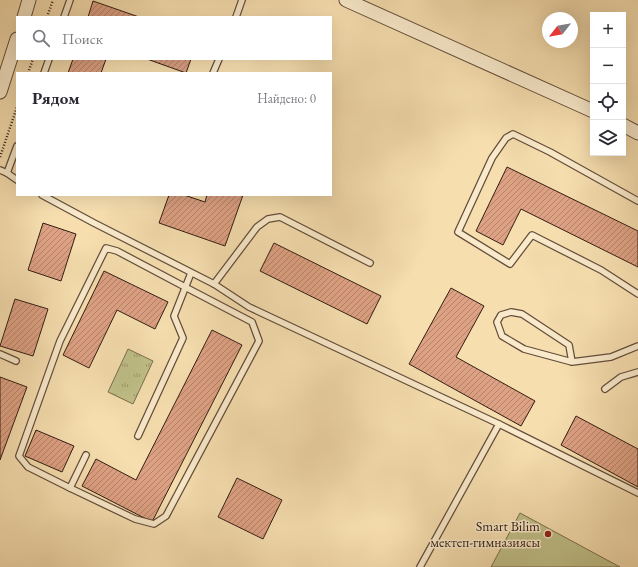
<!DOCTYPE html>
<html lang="ru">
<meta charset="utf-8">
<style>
:root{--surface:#fff;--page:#f7f7f7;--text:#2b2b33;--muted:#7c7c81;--line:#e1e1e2}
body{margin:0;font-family:"EB Garamond",serif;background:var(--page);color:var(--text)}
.controls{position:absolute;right:12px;top:12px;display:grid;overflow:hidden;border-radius:0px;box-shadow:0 4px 16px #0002}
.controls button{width:36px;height:36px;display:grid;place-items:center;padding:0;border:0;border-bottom:1px solid var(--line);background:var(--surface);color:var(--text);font:20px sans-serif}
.compass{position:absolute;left:542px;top:12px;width:36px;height:36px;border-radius:50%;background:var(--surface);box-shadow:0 4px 16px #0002;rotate:239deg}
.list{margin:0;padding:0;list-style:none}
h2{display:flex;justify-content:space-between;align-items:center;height:52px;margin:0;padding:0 16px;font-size:17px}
h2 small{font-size:13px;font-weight:400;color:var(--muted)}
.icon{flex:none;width:22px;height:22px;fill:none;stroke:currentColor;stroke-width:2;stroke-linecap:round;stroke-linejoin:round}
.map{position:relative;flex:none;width:638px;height:567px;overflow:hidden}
.search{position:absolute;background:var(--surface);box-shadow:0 4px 16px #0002;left:16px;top:16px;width:316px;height:44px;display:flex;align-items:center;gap:10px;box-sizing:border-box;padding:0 14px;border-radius:0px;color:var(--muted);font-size:15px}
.panel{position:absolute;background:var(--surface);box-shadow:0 4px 16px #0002;left:16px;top:72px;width:316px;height:124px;border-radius:0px}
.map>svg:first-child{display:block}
</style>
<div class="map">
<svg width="638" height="567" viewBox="0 0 638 567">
<defs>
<pattern id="park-tufts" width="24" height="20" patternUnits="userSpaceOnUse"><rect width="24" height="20" fill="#c0c088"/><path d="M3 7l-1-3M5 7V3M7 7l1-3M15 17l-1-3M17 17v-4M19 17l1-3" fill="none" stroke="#9d9b6e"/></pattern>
<pattern id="building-hatch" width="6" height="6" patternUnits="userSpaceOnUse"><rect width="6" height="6" fill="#dda183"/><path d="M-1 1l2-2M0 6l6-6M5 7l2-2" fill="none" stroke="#b4836a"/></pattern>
</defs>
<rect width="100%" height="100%" fill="#f6deaf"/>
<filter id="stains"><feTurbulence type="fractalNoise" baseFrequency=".005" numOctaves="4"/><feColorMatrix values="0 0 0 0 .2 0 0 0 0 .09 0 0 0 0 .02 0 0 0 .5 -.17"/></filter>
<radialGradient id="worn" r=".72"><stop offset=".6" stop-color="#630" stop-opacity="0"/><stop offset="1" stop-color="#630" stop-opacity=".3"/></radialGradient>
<polygon fill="#c0c088" stroke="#7a6e4e" points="520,513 620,567 491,567"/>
<polygon fill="url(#park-tufts)" stroke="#7a6e4e" points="128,349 153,361 133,404 108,392"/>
<g fill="url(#building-hatch)" stroke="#341d14">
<polygon points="93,1 139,17 88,17"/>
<polygon points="73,59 106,59 101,73 68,73"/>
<polygon points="147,59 191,59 186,73"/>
<polygon points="507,167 638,231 638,267 521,209 503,245 476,231"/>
<polygon points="169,195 184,195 205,202 207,195 243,195 225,246 159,223"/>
<polygon points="43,223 76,234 61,281 28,270"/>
<polygon points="274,243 381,296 367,324 260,271"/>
<polygon points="104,271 168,302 155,329 117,310 89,368 63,355"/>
<polygon points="451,288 484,306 456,357 535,401 521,426 409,364"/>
<polygon points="15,299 48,309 33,356 0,346"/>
<polygon points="212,330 242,345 152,522 82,486 96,459 136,480"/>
<polygon points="0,377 27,387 0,460"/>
<polygon points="576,416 638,449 638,487 561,445"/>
<polygon points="36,430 74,446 62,472 25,456"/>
<polygon points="237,478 282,500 263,539 218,517"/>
</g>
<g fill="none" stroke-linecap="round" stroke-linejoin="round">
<g stroke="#644d3b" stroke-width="8">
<g id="service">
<polyline points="64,17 70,0"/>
<polyline points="236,17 242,0"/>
<polyline points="44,73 49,59"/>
<polyline points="213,73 219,59"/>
<polyline points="0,170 7,173 17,180"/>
<polyline points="7,173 17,146"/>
<polyline points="42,195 94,223 214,284 249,307 499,424 420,567"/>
<polyline points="638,201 550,152 513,134 506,138 492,158 458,232 510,264 532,235 601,270 638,294"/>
<polygon points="106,248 117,251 185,287 252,322 259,341 166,516 154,524 135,519 70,488 28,467 19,456 60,341"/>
<polyline points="214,284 257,227 268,219 280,217 370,263"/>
<polyline points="0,354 16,361"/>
<polyline points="572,362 569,345 522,314 511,312 501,315 497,322 502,336 524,349 572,362 611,357 638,346"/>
<polyline points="605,389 621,377 638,372"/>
<polyline points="499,424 638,493"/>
<polyline points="138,436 183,338 174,316 191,273"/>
<polyline points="70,488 86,455"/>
</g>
</g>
<g stroke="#644d3b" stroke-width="15">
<g id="tertiary">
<polyline points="346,0 593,111"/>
<polyline points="24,17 29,0"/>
<polyline points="0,92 17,39"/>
<polyline points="623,125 638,133"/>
</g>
</g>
<g stroke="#341d14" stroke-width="2.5" stroke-dasharray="1 2" stroke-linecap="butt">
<polyline points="47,17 53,0"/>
<polyline points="28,73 33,59"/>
<polyline points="0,157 17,107"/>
</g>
<use href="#service" stroke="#f9eacb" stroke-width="5.5"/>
<use href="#tertiary" stroke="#f9eacb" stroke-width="13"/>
</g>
<circle fill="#8f2418" stroke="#f9eacb" stroke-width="1.5" cx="548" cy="534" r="4"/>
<g text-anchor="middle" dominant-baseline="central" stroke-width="3" stroke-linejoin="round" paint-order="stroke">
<g font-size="14" fill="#341d14" stroke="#f9eacb" text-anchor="end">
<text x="540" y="526">Smart Bilim<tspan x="540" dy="16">мектеп-гимназиясы</tspan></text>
</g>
</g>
<rect width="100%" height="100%" filter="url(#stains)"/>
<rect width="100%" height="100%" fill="url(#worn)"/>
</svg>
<div class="controls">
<button>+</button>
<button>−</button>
<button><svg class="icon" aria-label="locate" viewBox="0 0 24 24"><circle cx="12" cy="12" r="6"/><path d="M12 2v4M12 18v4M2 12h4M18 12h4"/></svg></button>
<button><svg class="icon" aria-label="layers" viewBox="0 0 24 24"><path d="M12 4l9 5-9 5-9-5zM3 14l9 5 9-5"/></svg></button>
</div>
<svg class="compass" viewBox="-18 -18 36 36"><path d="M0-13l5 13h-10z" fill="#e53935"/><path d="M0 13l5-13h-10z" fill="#7c7c81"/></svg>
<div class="search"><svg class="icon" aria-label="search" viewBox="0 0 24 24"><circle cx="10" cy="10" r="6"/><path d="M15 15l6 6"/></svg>Поиск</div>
<section class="panel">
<h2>Рядом<small>Найдено: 0</small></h2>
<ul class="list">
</ul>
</section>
</div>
